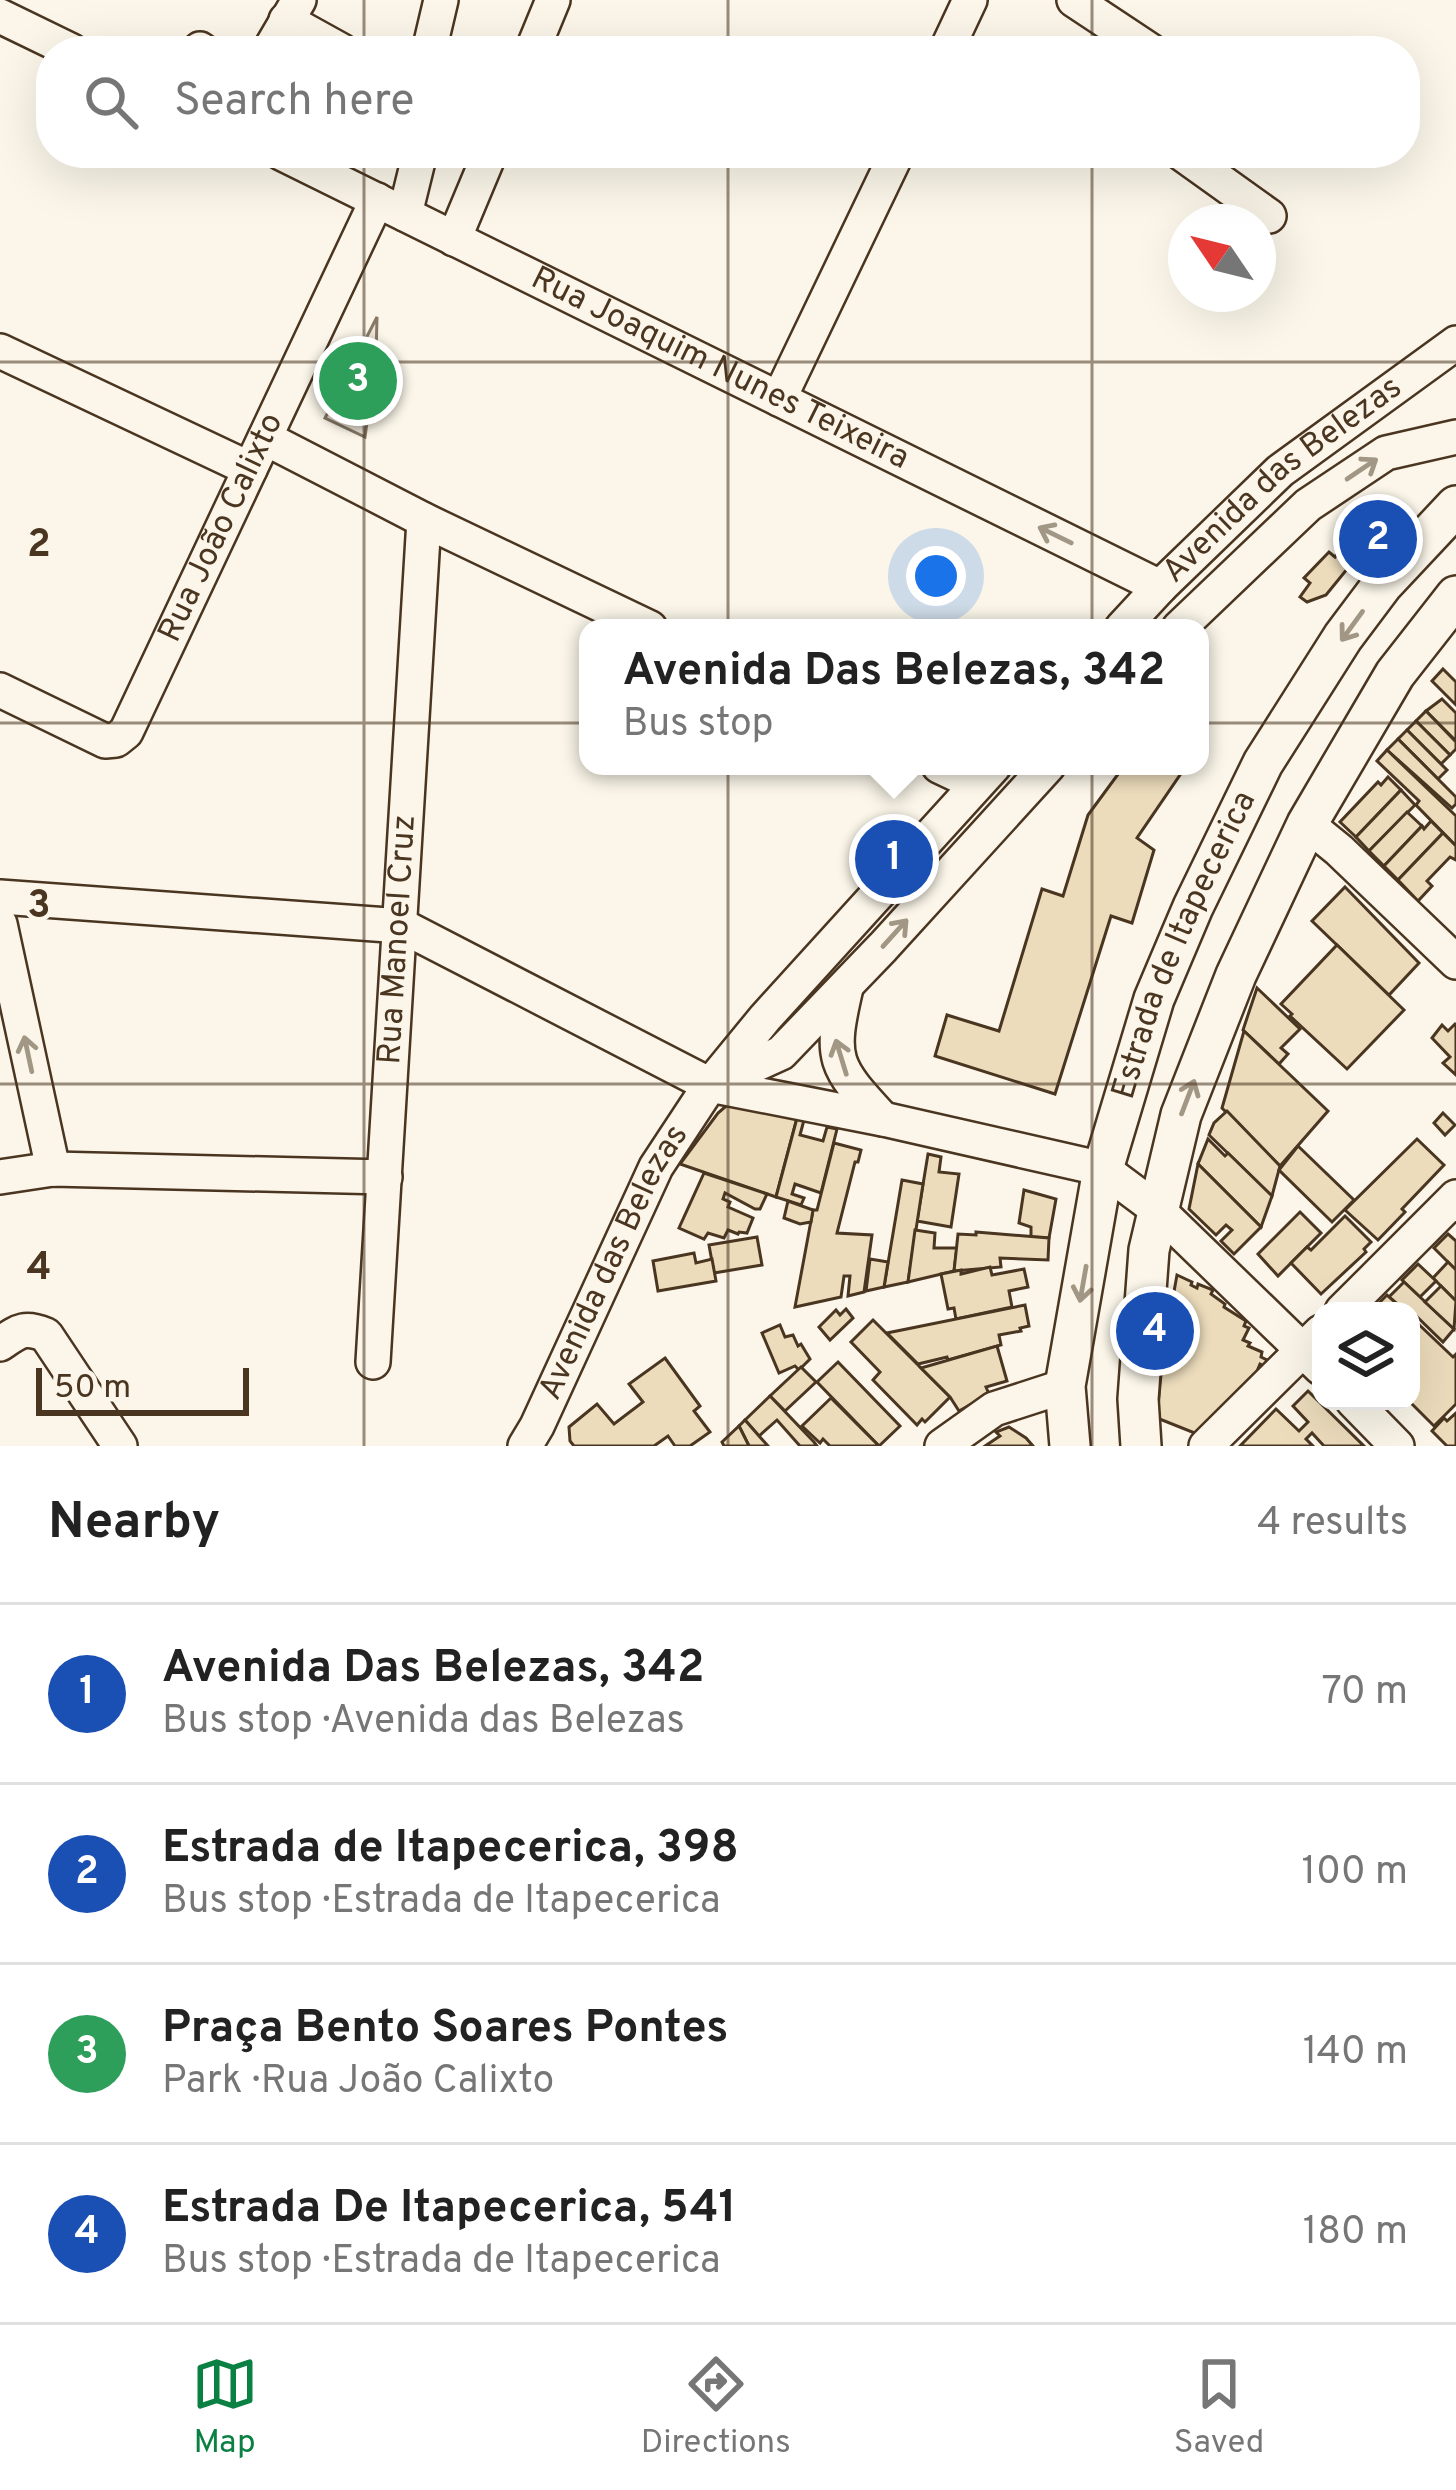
<!DOCTYPE html>
<meta charset="utf-8">
<style>
:root{--surface:#fff;--page:#f6f6f6;--text:#222;--muted:#767676;--line:#e0e0e0;--accent:#0b8043}
body{margin:0;font-family:Overpass,sans-serif;background:var(--page);color:var(--text)}
.controls{position:absolute;right:36px;bottom:36px;display:grid;overflow:hidden;border-radius:24px;box-shadow:0 12px 48px #0002}
.controls button{width:108px;height:108px;display:grid;place-items:center;padding:0;border:0;border-bottom:3px solid var(--line);background:var(--surface);color:var(--text);font:60px sans-serif}
.compass{position:absolute;left:1168px;top:204px;width:108px;height:108px;border-radius:50%;background:var(--surface);box-shadow:0 12px 48px #0002;rotate:305deg}
.scale{position:absolute;left:36px;bottom:30px;width:213px;box-sizing:border-box;padding-left:12px;border:6px solid #4a3520;border-top:0;font-size:33px;line-height:42px;white-space:nowrap;color:#4a3520;-webkit-text-stroke:9px #fbf6e9;paint-order:stroke}
.you{position:absolute;left:936px;top:576px;width:42px;height:42px;margin:-30px;border:9px solid #fff;border-radius:50%;background:#1a73e8;box-shadow:0 0 0 18px #1a73e833}
.badge{display:grid;place-items:center;width:78px;height:78px;border-radius:50%;background:var(--accent);color:#fff;font-size:39px;font-weight:700}
.pin{position:absolute;translate:-50% -50%;border:6px solid #fff;box-shadow:0 3px 12px #0006}
.popup{position:absolute;left:579px;top:619px;width:630px;height:156px;box-sizing:border-box;display:grid;place-content:center;border-radius:24px;background:var(--surface);filter:drop-shadow(0 3px 9px #0005);font-size:39px;white-space:nowrap;color:var(--muted)}
.popup b{font-size:45px;color:var(--text)}
.popup::after{content:'';position:absolute;left:50%;top:100%;margin-left:-24px;border:24px solid transparent;border-top-color:var(--surface)}
.list{margin:0;padding:0;list-style:none}
h2{display:flex;justify-content:space-between;align-items:center;height:156px;margin:0;padding:0 48px;font-size:51px}
h2 small{font-size:39px;font-weight:400;color:var(--muted)}
.list li{display:grid;grid-template-columns:78px 1fr auto;gap:36px;align-items:center;box-sizing:border-box;height:180px;padding:0 48px;border-top:3px solid var(--line)}
.list b{display:block;font-size:45px;white-space:nowrap}
.list p{margin:0;font-size:39px;white-space:nowrap;color:var(--muted)}
.list em{font-size:39px;font-style:normal;color:var(--muted)}
.icon{flex:none;width:66px;height:66px;fill:none;stroke:currentColor;stroke-width:2;stroke-linecap:round;stroke-linejoin:round}
.map{position:relative;flex:none;width:1456px;height:1446px;overflow:hidden}
.search{position:absolute;background:var(--surface);box-shadow:0 12px 48px #0002;left:36px;right:36px;top:36px;height:132px;display:flex;align-items:center;gap:30px;box-sizing:border-box;padding:0 42px;border-radius:48px;color:var(--muted);font-size:45px}
.sheet{height:876px;background:var(--surface)}
nav{display:flex;justify-content:space-around;align-items:center;box-sizing:border-box;height:168px;border-top:3px solid var(--line);background:var(--surface);font-size:33px;color:var(--muted)}
nav a{display:grid;justify-items:center;gap:6px}
nav .on{color:var(--accent)}
.map>svg:first-child{display:block}
</style>
<div class="map">
<svg width="1456" height="1446" viewBox="0 0 1456 1446">
<rect width="100%" height="100%" fill="#fbf6e9"/>
<polygon fill="#ede6d9" stroke="#887966" stroke-width="3" points="377,317 376,358 365,437 325,418"/>
<g fill="#ecdcbc" stroke="#4a3520" stroke-width="3">
<polygon points="1348,540 1361,552 1326,595 1307,602 1300,597 1310,583 1304,578 1329,552 1335,557"/>
<polygon points="1443,669 1456,682 1456,705 1432,681"/>
<polygon points="1442,699 1456,713 1456,741 1426,711"/>
<polygon points="1426,711 1456,742 1456,749 1450,755 1416,721"/>
<polygon points="1416,721 1450,755 1441,764 1407,730"/>
<polygon points="1407,730 1447,770 1438,779 1398,739"/>
<polygon points="1398,739 1456,797 1456,804 1452,808 1387,750"/>
<polygon points="1387,750 1456,816 1456,846 1416,805 1419,801 1377,761"/>
<polygon points="1124,766 1180,766 1184,769 1137,838 1154,850 1132,923 1111,916 1055,1094 935,1056 947,1015 999,1031 1042,889 1063,896 1088,815"/>
<polygon points="1388,777 1401,790 1356,837 1340,822 1378,782 1381,785"/>
<polygon points="1401,790 1415,805 1369,851 1356,837"/>
<polygon points="1407,812 1422,826 1384,866 1369,851"/>
<polygon points="1431,821 1443,833 1398,880 1384,866 1422,826 1424,829"/>
<polygon points="1443,833 1456,846 1456,860 1450,857 1427,881 1432,886 1418,901 1398,880"/>
<polygon points="1345,887 1419,963 1389,995 1312,921"/>
<polygon points="1337,945 1404,1010 1347,1069 1290,1016 1292,1014 1281,1004"/>
<polygon points="1257,988 1300,1029 1281,1048 1288,1054 1279,1064 1243,1030"/>
<polygon points="1455,1024 1456,1025 1456,1075 1443,1063 1450,1057 1432,1038 1442,1025 1448,1031"/>
<polygon points="1244,1031 1328,1111 1280,1166 1222,1108"/>
<polygon points="732,1101 797,1118 776,1197 680,1164 718,1113"/>
<polygon points="1227,1111 1280,1166 1272,1196 1209,1135 1214,1123"/>
<polygon points="1443,1113 1455,1125 1445,1135 1434,1123"/>
<polygon points="797,1118 804,1120 800,1135 823,1141 827,1127 837,1129 821,1193 795,1184 792,1194 804,1198 801,1205 776,1197"/>
<polygon points="1208,1139 1225,1156 1228,1153 1272,1196 1261,1227 1198,1164"/>
<polygon points="1417,1139 1444,1165 1402,1209 1405,1212 1378,1240 1345,1210"/>
<polygon points="834,1143 861,1150 858,1162 855,1162 837,1233 872,1235 864,1292 848,1296 850,1276 844,1276 841,1297 795,1307 813,1210 817,1210"/>
<polygon points="1298,1146 1354,1200 1332,1222 1279,1170"/>
<polygon points="928,1154 941,1157 939,1172 959,1174 951,1227 917,1221"/>
<polygon points="1198,1164 1261,1227 1234,1254 1221,1241 1232,1230 1226,1225 1216,1235 1189,1209"/>
<polygon points="704,1173 767,1194 760,1209 755,1209 725,1193 723,1199 730,1202 728,1207 753,1218 747,1233 739,1232 738,1234 728,1230 724,1238 708,1233 704,1239 679,1228"/>
<polygon points="902,1180 923,1184 908,1282 884,1287"/>
<polygon points="1024,1190 1056,1199 1049,1238 1031,1237 1031,1227 1019,1223"/>
<polygon points="788,1201 813,1210 811,1222 800,1224 784,1218"/>
<polygon points="1300,1212 1321,1233 1278,1276 1258,1254"/>
<polygon points="1345,1216 1371,1242 1364,1249 1366,1252 1321,1294 1291,1263 1307,1247 1311,1250"/>
<polygon points="915,1230 935,1233 934,1248 957,1248 954,1271 908,1282"/>
<polygon points="976,1232 1049,1238 1048,1260 1000,1258 1001,1267 954,1271 958,1234 976,1235"/>
<polygon points="1448,1234 1456,1241 1456,1270 1434,1248"/>
<polygon points="757,1237 762,1265 714,1273 709,1245"/>
<polygon points="694,1253 696,1263 712,1259 716,1281 658,1291 653,1261"/>
<polygon points="870,1259 888,1262 884,1287 866,1291"/>
<polygon points="1448,1262 1456,1270 1456,1301 1433,1278"/>
<polygon points="1418,1264 1436,1281 1420,1297 1402,1280"/>
<polygon points="990,1267 992,1275 1024,1269 1028,1287 1009,1291 1012,1307 956,1319 954,1308 948,1309 941,1274 961,1270 961,1274"/>
<polygon points="1177,1275 1192,1282 1191,1285 1197,1288 1198,1284 1213,1290 1211,1294 1225,1304 1224,1307 1246,1321 1244,1326 1249,1328 1243,1340 1250,1343 1248,1346 1262,1352 1261,1357 1267,1360 1264,1366 1260,1364 1255,1376 1197,1434 1157,1418 1163,1352"/>
<polygon points="1404,1282 1454,1329 1443,1342 1411,1311 1405,1311 1389,1297"/>
<polygon points="1441,1286 1456,1301 1454,1329 1425,1302"/>
<polygon points="1387,1295 1389,1297 1405,1311 1371,1311"/>
<polygon points="1025,1305 1029,1326 1020,1328 1021,1331 999,1335 1001,1345 948,1360 947,1357 918,1364 887,1333"/>
<polygon points="846,1309 853,1318 830,1340 819,1327 836,1310 840,1315"/>
<polygon points="1411,1317 1453,1357 1456,1354 1456,1404 1434,1426 1409,1401"/>
<polygon points="873,1320 950,1397 925,1422 922,1419 917,1425 873,1380 880,1372 851,1342"/>
<polygon points="780,1325 785,1337 793,1335 798,1346 801,1344 810,1359 799,1370 795,1366 779,1373 762,1333"/>
<polygon points="997,1346 1007,1381 986,1387 989,1394 959,1411 950,1397 921,1368"/>
<polygon points="665,1358 700,1406 694,1411 710,1432 690,1446 675,1446 668,1436 654,1446 574,1446 570,1441 569,1427 597,1404 614,1424 643,1402 629,1384"/>
<polygon points="838,1362 900,1426 879,1446 817,1382"/>
<polygon points="801,1367 816,1382 785,1411 770,1396"/>
<polygon points="1308,1391 1364,1446 1324,1446 1312,1433 1306,1439 1313,1446 1240,1446 1276,1409 1299,1431 1308,1422 1293,1406"/>
<polygon points="770,1396 814,1442 817,1446 800,1446 777,1420 759,1436 745,1420"/>
<polygon points="831,1398 879,1446 830,1446 823,1439 820,1443 802,1426"/>
<polygon points="1456,1413 1456,1446 1447,1446 1432,1431 1444,1418 1447,1421"/>
<polygon points="745,1420 759,1436 768,1446 749,1446 739,1426"/>
<polygon points="739,1426 749,1446 724,1446 722,1442"/>
<polygon points="1009,1427 1026,1438 1033,1446 985,1446 1000,1436 996,1432"/>
</g>
<g fill="none" stroke-linecap="round" stroke-linejoin="round">
<g stroke="#4a3520" stroke-width="38">
<g id="minor">
<polyline points="1074,0 1151,51"/>
<polyline points="0,16 72,51"/>
<polyline points="286,20 342,51"/>
<polyline points="200,49 203,51"/>
<polyline points="269,51 299,0"/>
<polyline points="429,51 441,0"/>
<polyline points="532,51 553,0"/>
<polyline points="946,51 970,0"/>
<path id="s1" d="M281,153L1160,587"/>
<polyline points="1181,153 1269,216"/>
<polyline points="405,214 420,153"/>
<polyline points="454,239 490,153"/>
<polyline points="0,351 250,469"/>
<polyline points="779,399 897,153"/>
<polyline points="265,438 424,520 650,628"/>
<path id="s2" d="M1122,628L1160,587L1280,471L1456,343"/>
<polyline points="1179,628 1308,505 1386,453 1456,437"/>
<path id="s3" d="M0,690L105,741L116,740L126,732L377,200"/>
<polyline points="939,766 977,784"/>
<polyline points="1307,824 1339,850 1456,962"/>
<polyline points="0,897 402,926 710,1085 883,1119 1103,1169 1158,1210 1321,1368"/>
<polyline points="0,924 53,1169"/>
<path d="M846,988C829,1060 834,1066 883,1119"/>
<polyline points="717,1082 781,1053 883,947 1048,766"/>
<polyline points="0,1177 53,1169 385,1177"/>
<polyline points="1342,1311 1456,1197"/>
<path d="M0,1344C19,1331 24,1326 46,1335L120,1446"/>
<path id="s4" d="M373,1362L424,520"/>
<polyline points="1353,1401 1397,1446"/>
<path id="s5" d="M525,1446L537,1426L656,1167L710,1085L765,1018L994,766"/>
<polyline points="942,1446 994,1409 1065,1386"/>
<polyline points="1206,1446 1321,1332"/>
</g>
</g>
<g stroke="#4a3520" stroke-width="44">
<g id="major">
<path id="s6" d="M1070,1446L1065,1386L1103,1169L1154,999L1193,907L1263,763L1343,637L1382,585L1456,506"/>
<polyline points="1141,1446 1138,1399 1149,1250 1181,1115 1236,975 1307,824 1395,674 1456,596"/>
</g>
</g>
<use href="#minor" stroke="#fbf6e9" stroke-width="33"/>
<use href="#major" stroke="#fbf6e9" stroke-width="39"/>
</g>
<defs><path id="oneway-shaft" d="M-6 0H5M1.5-3L5.5 0L1.5 3" fill="none" stroke-width="1.6" stroke-linecap="round" stroke-linejoin="round" transform="scale(3)"/></defs>
<g stroke="#a29684">
<use href="#oneway-shaft" transform="translate(1362 469) rotate(-34)"/>
<use href="#oneway-shaft" transform="translate(1055 535) rotate(-154)"/>
<use href="#oneway-shaft" transform="translate(1352 626) rotate(126)"/>
<use href="#oneway-shaft" transform="translate(895 933) rotate(-48)"/>
<use href="#oneway-shaft" transform="translate(28 1054) rotate(-102)"/>
<use href="#oneway-shaft" transform="translate(841 1057) rotate(-107)"/>
<use href="#oneway-shaft" transform="translate(1188 1097) rotate(-69)"/>
<use href="#oneway-shaft" transform="translate(1083 1284) rotate(100)"/>
</g>
<path fill="none" stroke="#4a3520" stroke-width="3" stroke-opacity="0.55" d="M364,0V51M728,0V51M1092,0V51M364,153V1446M728,153V1446M1092,153V1446M0,362H1456M0,723H1456M0,1084H1456"/>
<g text-anchor="middle" dominant-baseline="central" stroke-width="9" stroke-linejoin="round" paint-order="stroke">
<g font-size="33" fill="#4a3520" stroke="#fbf6e9">
<text stroke="none"><textPath href="#s1" startOffset="489">Rua Joaquim Nunes Teixeira</textPath></text>
<text stroke="none"><textPath href="#s2" startOffset="219">Avenida das Belezas</textPath></text>
<text stroke="none"><textPath href="#s3" startOffset="366">Rua João Calixto</textPath></text>
<text stroke="none"><textPath href="#s4" startOffset="423">Rua Manoel Cruz</textPath></text>
<text stroke="none"><textPath href="#s6" startOffset="519">Estrada de Itapecerica</textPath></text>
<text stroke="none"><textPath href="#s5" startOffset="204">Avenida das Belezas</textPath></text>
</g>
</g>
<g font-size="39" text-anchor="middle" font-weight="bold" fill="#4a3520" stroke="#fbf6e9" stroke-width="9" stroke-linejoin="round" paint-order="stroke">
<text x="39" y="556">2</text>
<text x="39" y="917">3</text>
<text x="39" y="1279">4</text>
</g>
</svg>
<div class="controls">
<button><svg class="icon" aria-label="layers" viewBox="0 0 24 24"><path d="M12 4l9 5-9 5-9-5zM3 14l9 5 9-5"/></svg></button>
</div>
<svg class="compass" viewBox="-18 -18 36 36"><path d="M0-13l5 13h-10z" fill="#e53935"/><path d="M0 13l5-13h-10z" fill="#767676"/></svg>
<div class="scale">50 m</div>
<div class="you"></div>
<div class="pin badge" style="left:894px;top:859px;background:#1a4fb4">1</div>
<div class="popup"><b>Avenida Das Belezas, 342</b>Bus stop</div>
<div class="pin badge" style="left:1378px;top:539px;background:#1a4fb4">2</div>
<div class="pin badge" style="left:358px;top:381px;background:#2e9e5b">3</div>
<div class="pin badge" style="left:1155px;top:1331px;background:#1a4fb4">4</div>
<div class="search"><svg class="icon" aria-label="search" viewBox="0 0 24 24"><circle cx="10" cy="10" r="6"/><path d="M15 15l6 6"/></svg>Search here</div>
</div>
<section class="sheet">
<h2>Nearby<small>4 results</small></h2>
<ul class="list">
<li><span class="badge" style="background:#1a4fb4">1</span><div><b>Avenida Das Belezas, 342</b><p>Bus stop · Avenida das Belezas</p></div><em>70 m</em></li>
<li><span class="badge" style="background:#1a4fb4">2</span><div><b>Estrada de Itapecerica, 398</b><p>Bus stop · Estrada de Itapecerica</p></div><em>100 m</em></li>
<li><span class="badge" style="background:#2e9e5b">3</span><div><b>Praça Bento Soares Pontes</b><p>Park · Rua João Calixto</p></div><em>140 m</em></li>
<li><span class="badge" style="background:#1a4fb4">4</span><div><b>Estrada De Itapecerica, 541</b><p>Bus stop · Estrada de Itapecerica</p></div><em>180 m</em></li>
</ul>
</section>
<nav>
<a class="on"><svg class="icon" aria-label="map" viewBox="0 0 24 24"><path d="M3 6l6-2 6 2 6-2v14l-6 2-6-2-6 2zM9 4v14M15 6v14"/></svg>Map</a>
<a><svg class="icon" aria-label="directions" viewBox="0 0 24 24"><path d="M12 3l9 9-9 9-9-9zM9 14v-3h6M13 9l2 2-2 2"/></svg>Directions</a>
<a><svg class="icon" aria-label="saved" viewBox="0 0 24 24"><path d="M7 4h10v16l-5-4-5 4z"/></svg>Saved</a>
</nav>
